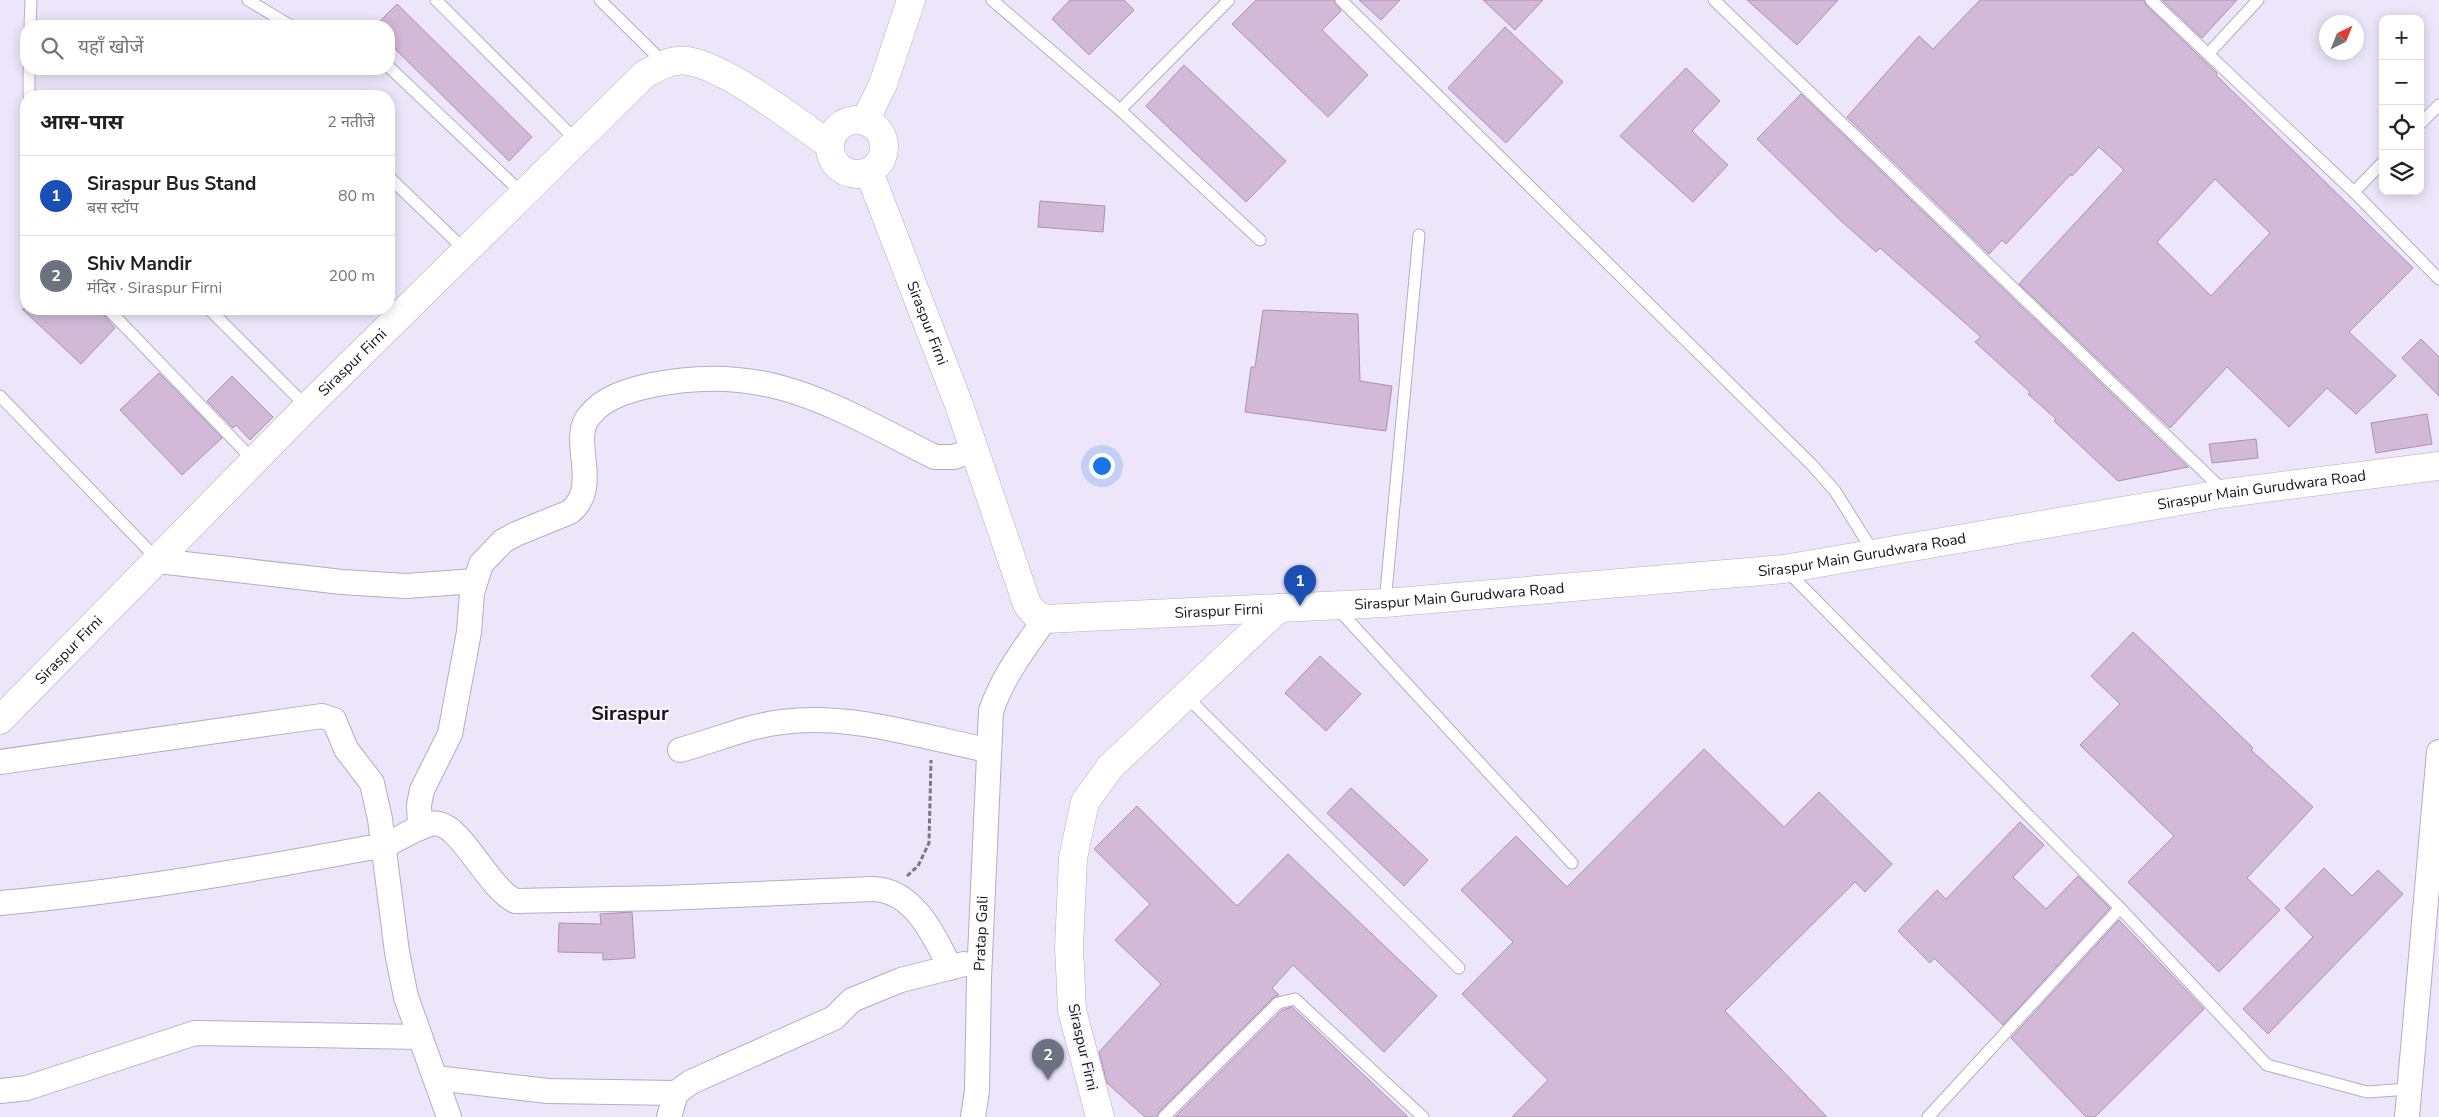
<!DOCTYPE html>
<html lang="hi">
<meta charset="utf-8">
<style>
:root{--surface:#fff;--page:#f6f6f6;--text:#202124;--muted:#757577;--line:#e0e0e0;--accent:#b45309}
body{margin:0;font-family:"Nunito Sans","Noto Sans Devanagari",sans-serif;background:var(--page);color:var(--text)}
.controls{position:absolute;right:15px;top:15px;display:grid;overflow:hidden;border-radius:10px;box-shadow:0 2px 12px #0003}
.controls button{width:45px;height:45px;display:grid;place-items:center;padding:0;border:0;border-bottom:1px solid var(--line);background:var(--surface);color:var(--text);font:25px sans-serif}
.compass{position:absolute;left:2319px;top:15px;width:45px;height:45px;border-radius:50%;background:var(--surface);box-shadow:0 2px 12px #0003;rotate:43deg}
.you{position:absolute;left:1101px;top:465px;width:18px;height:18px;margin:-12px;border:4px solid #fff;border-radius:50%;background:#1a73e8;box-shadow:0 0 0 8px #1a73e833}
.badge{display:grid;place-items:center;width:32px;height:32px;border-radius:50%;background:var(--accent);color:#fff;font-size:16px;font-weight:700}
.pin{position:absolute;translate:-50% -41px;filter:drop-shadow(0 1px 2px #0008)}
.pin::after{content:'';position:absolute;top:26px;width:18px;height:15px;background:inherit;clip-path:polygon(0 0,100% 0,50% 100%)}
.list{margin:0;padding:0;list-style:none}
h2{display:flex;justify-content:space-between;align-items:center;height:65px;margin:0;padding:0 20px;font-size:21px}
h2 small{font-size:16px;font-weight:400;color:var(--muted)}
.list li{display:grid;grid-template-columns:32px 1fr auto;gap:15px;align-items:center;box-sizing:border-box;height:80px;padding:0 20px;border-top:1px solid var(--line)}
.list b{display:block;font-size:19px;white-space:nowrap}
.list p{margin:0;font-size:16px;white-space:nowrap;color:var(--muted)}
.list em{font-size:16px;font-style:normal;color:var(--muted)}
.icon{flex:none;width:28px;height:28px;fill:none;stroke:currentColor;stroke-width:2;stroke-linecap:round;stroke-linejoin:round}
.map{position:relative;flex:none;width:2439px;height:1117px;overflow:hidden}
.search{position:absolute;background:var(--surface);box-shadow:0 2px 12px #0003;left:20px;top:20px;width:375px;height:55px;display:flex;align-items:center;gap:12px;box-sizing:border-box;padding:0 18px;border-radius:20px;color:var(--muted);font-size:19px}
.panel{position:absolute;background:var(--surface);box-shadow:0 2px 12px #0003;left:20px;top:90px;width:375px;height:225px;border-radius:20px}
.map>svg:first-child{display:block}
</style>
<div class="map">
<svg width="2439" height="1117" viewBox="0 0 2439 1117">
<rect width="100%" height="100%" fill="#ede6fb"/>
<g fill="#d2b9d7" stroke="#ab92af" fill-rule="evenodd">
<polygon points="1070,0 1124,0 1134,10 1089,55 1052,19"/>
<polygon points="1256,0 1334,0 1341,11 1322,30 1368,75 1328,117 1232,24"/>
<polygon points="1359,0 1400,0 1381,20"/>
<polygon points="1483,0 1543,0 1515,30"/>
<polygon points="1747,0 1838,0 1797,45"/>
<path d="M1980,0H2144L2146,5L2217,73L2216,75L2413,268L2349,332L2396,376L2356,414L2327,388L2289,427L2227,367L2170,428L2019,284L2124,170L2099,147L2072,176L2071,174L2006,244L2002,240L1989,254L1847,117L1919,36L1933,49ZM2215,179L2270,233L2211,296L2157,242Z"/>
<polygon points="2162,0 2237,0 2202,38"/>
<polygon points="397,4 532,137 509,161 389,43 389,26 375,26"/>
<polygon points="1505,27 1563,82 1506,143 1448,88"/>
<polygon points="1184,65 1286,161 1246,202 1146,106"/>
<polygon points="1686,68 1720,101 1692,131 1728,165 1693,202 1620,136"/>
<polygon points="1801,94 2188,467 2118,481 2054,421 2056,419 2028,394 2030,392 1975,342 1981,337 1880,248 1876,252 1841,221 1757,139"/>
<polygon points="1040,201 1105,206 1103,232 1038,227"/>
<polygon points="22,309 101,309 103,314 115,328 81,364"/>
<polygon points="1263,310 1358,314 1360,381 1392,386 1386,431 1245,412 1251,367 1255,367"/>
<polygon points="2421,339 2439,357 2439,396 2402,358"/>
<polygon points="159,373 222,438 182,475 120,410"/>
<polygon points="232,376 273,417 250,440 236,425 233,428 207,401"/>
<polygon points="2427,414 2432,444 2376,453 2371,423"/>
<polygon points="2256,439 2258,458 2212,463 2209,444"/>
<polygon points="2133,632 2253,748 2251,750 2313,807 2247,878 2280,910 2219,972 2128,882 2174,836 2080,745 2120,704 2091,676"/>
<polygon points="1320,656 1361,694 1326,731 1285,693"/>
<polygon points="1704,749 1784,827 1819,792 1892,864 1865,892 1855,882 1725,1011 1827,1117 1512,1117 1548,1080 1462,994 1513,942 1461,890 1516,836 1567,887"/>
<polygon points="1351,788 1428,860 1404,886 1327,813"/>
<polygon points="1137,806 1237,906 1288,854 1437,996 1384,1052 1293,965 1272,988 1279,995 1273,998 1159,1112 1157,1117 1145,1117 1107,1083 1099,1052 1161,984 1115,940 1150,904 1094,849"/>
<polygon points="2020,822 2044,845 2013,877 2046,909 2078,876 2110,908 2003,1025 1934,958 1930,963 1898,931 1937,890 1946,899"/>
<polygon points="2324,868 2352,896 2378,870 2403,894 2268,1034 2243,1009 2313,937 2285,908"/>
<polygon points="632,912 635,958 603,960 603,953 558,952 559,923 601,924 600,914"/>
<polygon points="2119,920 2204,1009 2095,1117 2086,1117 2011,1038"/>
<polygon points="1292,1007 1408,1117 1175,1117 1282,1010"/>
</g>
<g fill="none" stroke-linecap="round" stroke-linejoin="round">
<g stroke="#b5aacc" stroke-width="13">
<g id="service">
<polyline points="248,0 291,26"/>
<polyline points="436,0 576,140"/>
<polyline points="600,0 664,63"/>
<polyline points="992,0 1120,110 1260,240"/>
<polyline points="1341,0 1812,465 1835,491 1874,553"/>
<polyline points="1714,0 2225,492"/>
<polyline points="2151,0 2354,192 2439,279"/>
<polyline points="30,26 31,0"/>
<polyline points="2209,53 2258,0"/>
<polyline points="389,67 523,194"/>
<polyline points="29,96 29,69"/>
<polyline points="1120,110 1229,0"/>
<polyline points="2420,124 2439,105"/>
<polyline points="389,177 466,251"/>
<polyline points="2354,192 2383,162"/>
<polyline points="108,309 255,462"/>
<polyline points="209,309 307,407"/>
<polyline points="0,396 157,559"/>
<polyline points="1786,570 2120,908 2267,1065 2367,1092 2409,1089"/>
<polyline points="1385,603 1419,235"/>
<polyline points="1337,608 1572,863"/>
<polyline points="1186,696 1459,968"/>
<polyline points="1164,1117 1278,1003 1295,999 1423,1117"/>
<polyline points="1928,1117 2120,908"/>
</g>
</g>
<g stroke="#b5aacc" stroke-width="26">
<g id="minor">
<polyline points="158,561 342,582 406,586 475,581"/>
<path d="M680,750C714,741 747,726 782,722C852,713 921,737 988,750"/>
<polyline points="0,762 322,716 334,720 346,749 372,783 380,819 397,952 406,997 449,1117"/>
<path d="M420,828L419,805L422,790L450,734L469,632L472,593L481,564L503,541L516,534L570,512C602,486 569,440 589,416C604,397 629,390 652,385C770,361 836,408 935,457H954L973,450"/>
<path d="M0,903C124,892 246,871 368,848C373,848 378,847 383,846C398,841 425,820 439,824C463,829 487,886 515,901L665,898L872,889C913,889 935,936 950,968"/>
<polyline points="436,1078 548,1091 676,1093"/>
<polyline points="0,1091 27,1088 195,1033 420,1037"/>
<polyline points="669,1117 676,1093 691,1082 834,1018 852,1000 901,980 964,964"/>
<path id="s1" d="M973,1117L977,1091L979,978L991,711C1003,676 1024,649 1045,619"/>
<polyline points="2407,1117 2439,752"/>
</g>
</g>
<g stroke="#b5aacc" stroke-width="29">
<g id="tertiary">
<circle cx="857" cy="147" r="27"/>
<polyline points="865,121 883,84 911,0"/>
<path id="s2" d="M869,172L959,405L1027,604L1034,613L1045,619L1385,603L1784,569L2227,493L2439,466"/>
<path id="s3" d="M0,720L307,407L645,74C658,67 673,58 688,61C725,66 797,122 830,145"/>
<polyline points="1100,1117 1072,1010 1069,947 1073,858 1085,802 1110,767 1279,608"/>
</g>
</g>
<polyline stroke="#7b7586" stroke-width="3" stroke-dasharray="5 2.5" stroke-linecap="butt" points="907,876 918,866 929,843 931,760"/>
<use href="#service" stroke="#fff" stroke-width="11"/>
<use href="#minor" stroke="#fff" stroke-width="24"/>
<use href="#tertiary" stroke="#fff" stroke-width="28"/>
</g>
<g text-anchor="middle" dominant-baseline="central" stroke-width="4" stroke-linejoin="round" paint-order="stroke">
<g font-size="15" fill="#17131f" stroke="#f8f6fd">
<text stroke="none"><textPath href="#s2" startOffset="162">Siraspur Firni</textPath></text>
<text stroke="none"><textPath href="#s3" startOffset="502">Siraspur Firni</textPath></text>
<text stroke="none"><textPath href="#s2" startOffset="1709">Siraspur Main Gurudwara Road</textPath></text>
<text stroke="none"><textPath href="#s2" startOffset="1304">Siraspur Main Gurudwara Road</textPath></text>
<text stroke="none"><textPath href="#s2" startOffset="899">Siraspur Main Gurudwara Road</textPath></text>
<text stroke="none"><textPath href="#s2" startOffset="658">Siraspur Firni</textPath></text>
<text stroke="none"><textPath href="#s3" startOffset="98">Siraspur Firni</textPath></text>
<text stroke="none"><textPath href="#s1" startOffset="184">Pratap Gali</textPath></text>
<text transform="translate(1083 1047) rotate(77)">Siraspur Firni</text>
</g>
<g font-size="20" font-weight="bold" fill="#17131f" stroke="#f8f6fd">
<text x="630" y="713">Siraspur</text>
</g>
</g>
</svg>
<div class="controls">
<button>+</button>
<button>−</button>
<button><svg class="icon" aria-label="locate" viewBox="0 0 24 24"><circle cx="12" cy="12" r="6"/><path d="M12 2v4M12 18v4M2 12h4M18 12h4"/></svg></button>
<button><svg class="icon" aria-label="layers" viewBox="0 0 24 24"><path d="M12 4l9 5-9 5-9-5zM3 14l9 5 9-5"/></svg></button>
</div>
<svg class="compass" viewBox="-18 -18 36 36"><path d="M0-13l5 13h-10z" fill="#e53935"/><path d="M0 13l5-13h-10z" fill="#757577"/></svg>
<div class="you"></div>
<div class="pin badge" style="left:1300px;top:606px;background:#1a4fb4">1</div>
<div class="pin badge" style="left:1048px;top:1080px;background:#6b7280">2</div>
<div class="search"><svg class="icon" aria-label="search" viewBox="0 0 24 24"><circle cx="10" cy="10" r="6"/><path d="M15 15l6 6"/></svg>यहाँ खोजें</div>
<section class="panel">
<h2>आस-पास<small>2 नतीजे</small></h2>
<ul class="list">
<li><span class="badge" style="background:#1a4fb4">1</span><div><b>Siraspur Bus Stand</b><p>बस स्टॉप</p></div><em>80 m</em></li>
<li><span class="badge" style="background:#6b7280">2</span><div><b>Shiv Mandir</b><p>मंदिर · Siraspur Firni</p></div><em>200 m</em></li>
</ul>
</section>
</div>
